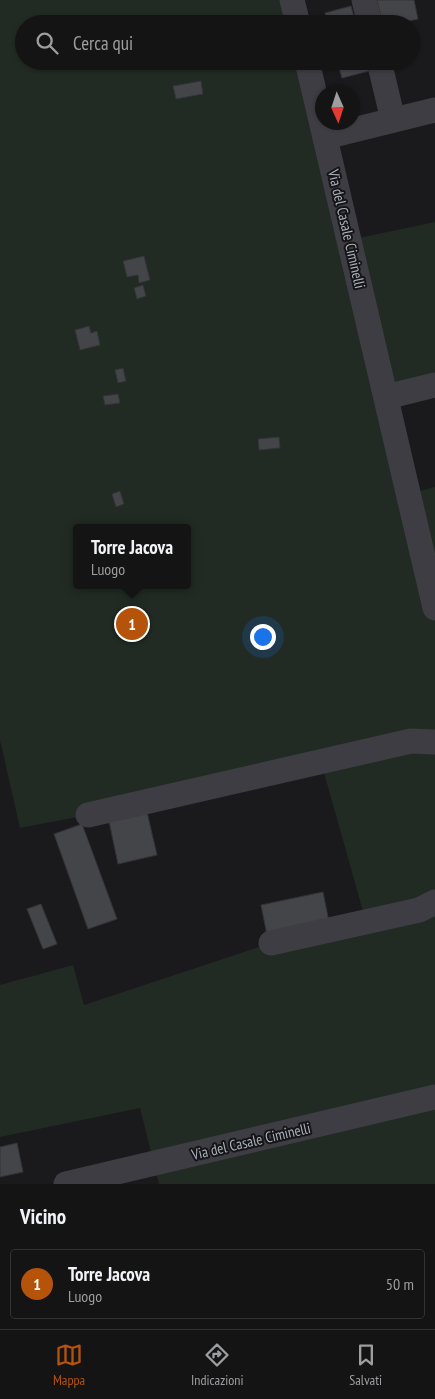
<!DOCTYPE html>
<html lang="it">
<style>
:root{--surface:#141415;--page:#1d1d1e;--text:#f1f3f6;--muted:#9d9ea0;--line:#333334;--accent:#b45309}
body{margin:0;font-family:"PT Sans Narrow",sans-serif;background:var(--page);color:var(--text)}
.compass{position:absolute;left:315px;top:85px;width:45px;height:45px;border-radius:50%;background:var(--surface);box-shadow:0 1px 4px #0004;rotate:177deg}
.you{position:absolute;left:262px;top:636px;width:18px;height:18px;margin:-12px;border:4px solid #fff;border-radius:50%;background:#1a73e8;box-shadow:0 0 0 8px #1a73e833}
.badge{display:grid;place-items:center;width:32px;height:32px;border-radius:50%;background:var(--accent);color:#fff;font-size:16px;font-weight:700}
.pin{position:absolute;translate:-50% -50%;border:2px solid #fff;box-shadow:0 1px 5px #0006}
.popup{position:absolute;left:73px;top:524px;width:118px;height:65px;box-sizing:border-box;display:grid;place-content:center;border-radius:5px;background:var(--surface);filter:drop-shadow(0 1px 4px #0005);font-size:16px;white-space:nowrap;color:var(--muted)}
.popup b{font-size:19px;color:var(--text)}
.popup::after{content:'';position:absolute;left:50%;top:100%;margin-left:-10px;border:10px solid transparent;border-top-color:var(--surface)}
.list{margin:0;padding:0;list-style:none}
h2{display:flex;justify-content:space-between;align-items:center;height:65px;margin:0;padding:0 20px;font-size:21px}
h2 small{font-size:16px;font-weight:400;color:var(--muted)}
.list li{display:grid;grid-template-columns:32px 1fr auto;gap:15px;align-items:center;box-sizing:border-box;height:70px;margin:0 10px 10px;padding:0 10px;border:1px solid var(--line);border-radius:5px}
.list b{display:block;font-size:19px;white-space:nowrap}
.list p{margin:0;font-size:16px;white-space:nowrap;color:var(--muted)}
.list em{font-size:16px;font-style:normal;color:var(--muted)}
.icon{flex:none;width:28px;height:28px;fill:none;stroke:currentColor;stroke-width:2;stroke-linecap:round;stroke-linejoin:round}
.map{position:relative;flex:none;width:435px;height:1184px;overflow:hidden}
.search{position:absolute;background:var(--surface);box-shadow:0 1px 4px #0004;left:15px;right:15px;top:15px;height:55px;display:flex;align-items:center;gap:12px;box-sizing:border-box;padding:0 18px;border-radius:28px;color:var(--muted);font-size:19px}
.sheet{height:145px;background:var(--surface)}
nav{display:flex;justify-content:space-around;align-items:center;box-sizing:border-box;height:70px;border-top:1px solid var(--line);background:var(--surface);font-size:14px;color:var(--muted)}
nav a{display:grid;justify-items:center;gap:2px}
nav .on{color:var(--accent)}
.map>svg:first-child{display:block}
</style>
<div class="map">
<svg width="435" height="1184" viewBox="0 0 435 1184">
<rect width="100%" height="100%" fill="#1a1a1c"/>
<path fill="#212a23" fill-rule="evenodd" d="M0,0H292L298,24H24V61H307L349,240L435,222V385L386,397L409,494L435,487V1184H159L140,1108L0,1137V985L73,965L84,1005L271,943L366,922L321,762L88,815L20,828L0,740ZM77,528H187V585H77Z"/>
<g fill="#444549" stroke="#343438">
<polygon points="377,0 414,0 418,19 398,23 396,18 382,21"/>
<polygon points="351,6 354,17 362,15 364,24 328,24 325,13"/>
<polygon points="337,61 367,61 369,71 342,78"/>
<polygon points="201,81 203,94 176,99 173,86"/>
<polygon points="144,256 150,280 139,283 138,275 127,277 123,261"/>
<polygon points="143,285 146,296 137,299 134,288"/>
<polygon points="89,326 91,333 97,331 100,345 80,350 75,330"/>
<polygon points="123,368 126,381 118,383 115,370"/>
<polygon points="118,394 120,403 105,405 103,396"/>
<polygon points="279,437 280,448 259,450 258,439"/>
<polygon points="120,491 124,504 116,507 112,494"/>
<polygon points="138,614 142,629 126,633 122,618"/>
<polygon points="147,812 157,855 118,864 109,821"/>
<polygon points="82,824 117,919 88,929 54,834"/>
<polygon points="323,892 330,927 267,935 261,905"/>
<polygon points="41,904 57,944 43,949 27,909"/>
<polygon points="17,1143 23,1172 0,1177 0,1147"/>
</g>
<g fill="none" stroke-linecap="round" stroke-linejoin="round">
<g stroke="#3d3d43" stroke-width="25">
<polyline points="292,0 298,24"/>
<polyline points="364,0 370,24"/>
<polyline points="307,61 435,608"/>
<polyline points="379,61 393,120"/>
<polyline points="325,137 435,110"/>
<polyline points="386,397 435,385"/>
<polyline points="88,815 411,741 435,742"/>
<polyline points="271,943 419,910 435,902"/>
<polyline points="66,1184 435,1097"/>
</g>
</g>
<g text-anchor="middle" dominant-baseline="central" stroke-width="4" stroke-linejoin="round" paint-order="stroke">
<g font-size="15" fill="#acb0bb" stroke="#151517">
<text transform="translate(347 229) rotate(77)">Via del Casale Ciminelli</text>
<text transform="translate(251 1141) rotate(-13)">Via del Casale Ciminelli</text>
</g>
</g>
</svg>
<svg class="compass" viewBox="-18 -18 36 36"><path d="M0-13l5 13h-10z" fill="#e53935"/><path d="M0 13l5-13h-10z" fill="#9d9ea0"/></svg>
<div class="you"></div>
<div class="pin badge" style="left:132px;top:624px">1</div>
<div class="popup"><b>Torre Jacova</b>Luogo</div>
<div class="search"><svg class="icon" aria-label="search" viewBox="0 0 24 24"><circle cx="10" cy="10" r="6"/><path d="M15 15l6 6"/></svg>Cerca qui</div>
</div>
<section class="sheet">
<h2>Vicino<small></small></h2>
<ul class="list">
<li><span class="badge">1</span><div><b>Torre Jacova</b><p>Luogo</p></div><em>50 m</em></li>
</ul>
</section>
<nav>
<a class="on"><svg class="icon" aria-label="map" viewBox="0 0 24 24"><path d="M3 6l6-2 6 2 6-2v14l-6 2-6-2-6 2zM9 4v14M15 6v14"/></svg>Mappa</a>
<a><svg class="icon" aria-label="directions" viewBox="0 0 24 24"><path d="M12 3l9 9-9 9-9-9zM9 14v-3h6M13 9l2 2-2 2"/></svg>Indicazioni</a>
<a><svg class="icon" aria-label="saved" viewBox="0 0 24 24"><path d="M7 4h10v16l-5-4-5 4z"/></svg>Salvati</a>
</nav>
